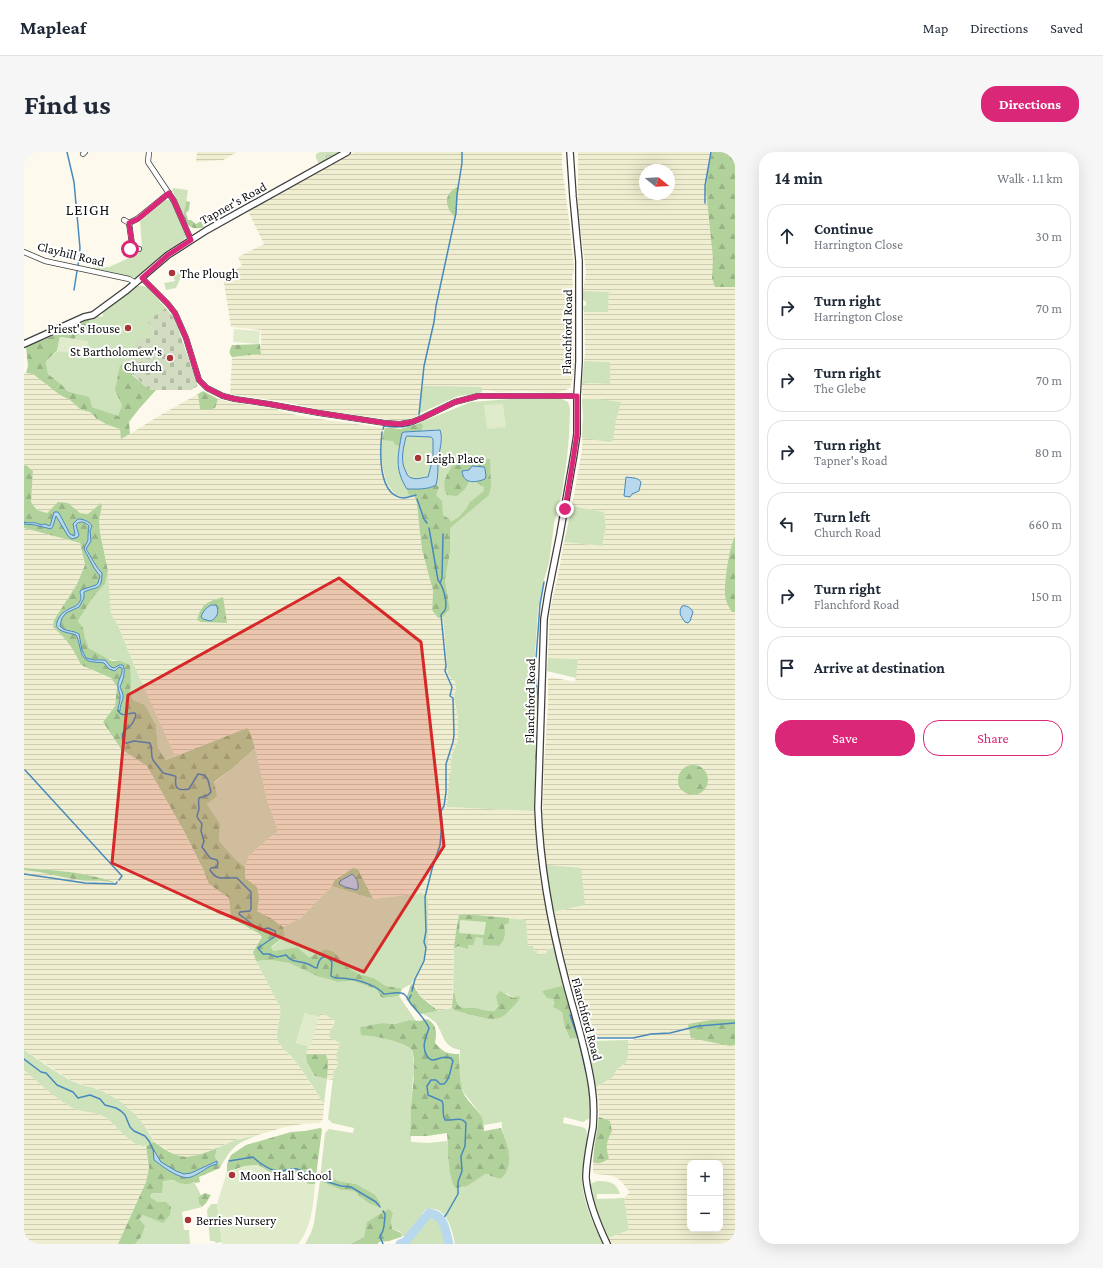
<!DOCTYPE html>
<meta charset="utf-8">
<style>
:root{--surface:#fff;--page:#f6f6f7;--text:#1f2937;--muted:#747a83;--line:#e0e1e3;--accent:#db2777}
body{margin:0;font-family:"Crimson Pro",serif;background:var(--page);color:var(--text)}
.controls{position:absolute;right:12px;bottom:12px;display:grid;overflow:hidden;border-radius:8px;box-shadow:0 4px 16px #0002}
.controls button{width:36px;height:36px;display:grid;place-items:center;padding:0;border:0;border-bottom:1px solid var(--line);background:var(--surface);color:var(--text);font:20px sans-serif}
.compass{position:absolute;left:615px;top:12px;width:36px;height:36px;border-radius:50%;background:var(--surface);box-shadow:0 4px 16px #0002;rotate:108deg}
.stop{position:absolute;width:12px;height:12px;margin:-9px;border:3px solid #db2777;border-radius:50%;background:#fff}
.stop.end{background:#db2777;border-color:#fff;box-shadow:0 1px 4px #0008}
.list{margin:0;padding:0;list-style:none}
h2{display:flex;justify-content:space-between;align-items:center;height:52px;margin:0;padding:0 16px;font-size:17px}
h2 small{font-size:13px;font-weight:400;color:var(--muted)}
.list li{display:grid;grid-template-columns:26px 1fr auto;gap:12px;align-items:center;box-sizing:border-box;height:64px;margin:0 8px 8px;padding:0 8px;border:1px solid var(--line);border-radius:16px}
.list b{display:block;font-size:15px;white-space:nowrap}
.list p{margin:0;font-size:13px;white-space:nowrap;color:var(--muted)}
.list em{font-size:13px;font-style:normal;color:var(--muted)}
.actions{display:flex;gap:8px;padding:12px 16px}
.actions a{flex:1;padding:9px 0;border:1px solid var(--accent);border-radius:16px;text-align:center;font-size:14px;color:var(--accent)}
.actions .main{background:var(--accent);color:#fff}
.icon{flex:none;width:22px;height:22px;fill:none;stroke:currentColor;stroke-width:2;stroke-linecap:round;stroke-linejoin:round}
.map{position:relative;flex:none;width:711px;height:1092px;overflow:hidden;border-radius:16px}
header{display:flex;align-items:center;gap:24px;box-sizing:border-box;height:56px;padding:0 20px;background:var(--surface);border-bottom:1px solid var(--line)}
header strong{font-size:19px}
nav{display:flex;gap:22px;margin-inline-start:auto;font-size:14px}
.intro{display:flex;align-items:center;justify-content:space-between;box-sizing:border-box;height:96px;padding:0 24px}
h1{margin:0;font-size:28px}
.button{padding:10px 18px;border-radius:16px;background:var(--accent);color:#fff;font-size:14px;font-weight:700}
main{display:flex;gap:24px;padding:0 24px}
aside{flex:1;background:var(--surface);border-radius:16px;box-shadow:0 4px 16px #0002}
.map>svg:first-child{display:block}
</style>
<header>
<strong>Mapleaf</strong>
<nav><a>Map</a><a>Directions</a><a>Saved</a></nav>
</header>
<div class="intro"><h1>Find us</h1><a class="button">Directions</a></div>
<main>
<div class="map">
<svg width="711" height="1092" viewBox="0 0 711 1092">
<defs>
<pattern id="farmland-rules" width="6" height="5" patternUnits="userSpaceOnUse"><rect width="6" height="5" fill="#f0eed0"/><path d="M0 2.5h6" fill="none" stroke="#cdcbb1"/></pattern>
<pattern id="forest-firs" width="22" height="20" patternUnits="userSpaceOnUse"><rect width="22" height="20" fill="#b2d29c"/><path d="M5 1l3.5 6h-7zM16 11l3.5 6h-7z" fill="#98b385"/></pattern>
<pattern id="cemetery-stones" width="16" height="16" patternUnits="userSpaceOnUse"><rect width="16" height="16" fill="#d2dcc1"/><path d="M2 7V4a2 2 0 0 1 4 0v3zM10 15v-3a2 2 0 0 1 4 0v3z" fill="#b3bca5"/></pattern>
<pattern id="park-crowns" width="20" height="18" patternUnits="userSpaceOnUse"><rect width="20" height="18" fill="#cee3bb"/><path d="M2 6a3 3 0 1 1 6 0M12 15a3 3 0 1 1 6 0" fill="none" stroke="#b0c2a0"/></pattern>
</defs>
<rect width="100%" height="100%" fill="#fdfaed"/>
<g fill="url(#farmland-rules)" fill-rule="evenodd">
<polygon points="173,0 213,0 199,8 172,10"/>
<polygon points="331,0 538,0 538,13 546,76 550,117 548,125 549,136 548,145 550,220 546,236 540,239 529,241 498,239 477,240 459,238 456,241 434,244 425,248 394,262 389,267 382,268 368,268 297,258 262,250 206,242 208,205 237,202 237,178 207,175 199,125 218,114 214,105 240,92 224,59"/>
<path d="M554,0H711V1092H587L584,1086L605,1078L600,1046L606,1040L597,1029L591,1025L584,1023L571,1022L569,1020L570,995L573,979L575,965V950L572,935L589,925L593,917L602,911L604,904V888H610L609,885L564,886L559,867L552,851L529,760L561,753L521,713L519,677V654L520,613L524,552V527L527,525L551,530L554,507L524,506L526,459L535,418L540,390L578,394L582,375L580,360L548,354L558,298L559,264L558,232L567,231L586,232V210L560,209L561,200L560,160H584L585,140L559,139L562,120L554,58ZM621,18H645V42H621ZM666,1011H696V1077H666Z"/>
<polygon points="0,221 9,222 36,243 46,248 57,258 66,260 73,267 84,273 96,277 98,287 133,265 174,242 176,257 190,256 194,247 211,251 252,257 263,261 282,265 361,276 358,291 358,315 361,325 367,338 375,343 381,345 390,343 393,351 398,398 409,439 408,458 414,466 419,465 422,498 427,526 431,528 432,537 430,544 434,566 434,588 429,600 426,612 429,619 424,655 510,659 515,721 526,779 531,796 523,797 523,801 520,803 513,803 509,800 504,794 502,768 439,762 435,763 430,792 428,856 414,859 406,851 397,845 392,836 387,832 398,812 404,794 404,746 398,741 349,747 334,717 310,729 308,734 277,766 259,775 248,767 233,759 235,747 221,726 221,715 225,704 240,690 254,679 243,648 231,596 226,580 223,576 151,604 110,513 94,473 87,462 84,419 76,381 75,368 78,354 77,351 64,362 56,361 34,350 23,361 13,358 7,350 9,319 2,314 0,314"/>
<polygon points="0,376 56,391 61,414 53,432 30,468 29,475 42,487 49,495 57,513 87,526 93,535 91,554 79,570 97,597 123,614 160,679 180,719 185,732 205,746 207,766 234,781 238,785 229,800 232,809 256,855 257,863 254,874 255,891 276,915 300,952 299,967 296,971 279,972 261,975 234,983 211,988 178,1002 162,1006 152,1003 130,990 125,979 76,938 48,929 0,898 0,718 27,722 57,729 82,729 89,731 90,730 74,725 44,720 0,716"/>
<polygon points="281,861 298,861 311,869 308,874 306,886 316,891 313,904 314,910 313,915 310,918 309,928 303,927 282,902"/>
<polygon points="0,918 41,951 51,957 72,961 82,966 97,979 108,990 122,994 125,1016 122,1030 94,1092 0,1092"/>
</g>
<g fill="#cee3bb">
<polygon points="149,36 164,38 160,64 148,38"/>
<polygon points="142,48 146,48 149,51 162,82 162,85 159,88 136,105 112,126 64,116 85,115 107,105 118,98 116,69 139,49"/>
<polygon points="157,118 157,125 152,136 142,138 140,131 151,129 149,124 153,123 153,120"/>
<path d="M114,134H119L123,135L142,156L124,169L129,176L130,186L110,198H112L109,211L105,210L92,237L98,253L94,265L68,255L55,242L43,239L38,233L24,222L22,210L25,206L50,187C56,178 65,182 65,167L72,163L76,165L79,164V159L82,156Z"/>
<polygon points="559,139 585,140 584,160 560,160 559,155 562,153 562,150 559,148"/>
<polygon points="560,209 586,210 586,232 567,231 558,232"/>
<polygon points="400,234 457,235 459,238 456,241 434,244 394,262 397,237"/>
<path d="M500,246L538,247L544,250L546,256L545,284L543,306L538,341L530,372L525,411L519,431L514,458L510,518L513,548L511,608L512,611L510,659L423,655L426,620L428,619L426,612L429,600L434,588V566L430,544L432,537L431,529L427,526L424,520L419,465L426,457L421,428L426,401V376L396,384L393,351L390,343C387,343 383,345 381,345C355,343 355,293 361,276L377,277L385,275L447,250Z"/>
<polygon points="558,247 573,247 597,250 592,268 589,288 586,290 558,286 559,264"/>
<polygon points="548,354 580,360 582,375 578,394 540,390"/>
<path d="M84,419L87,462L94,473L110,513L151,604L142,608L134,596L132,573L121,553L109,548L106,542L107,531L96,509C87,509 71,503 65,495C59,488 61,478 54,469L70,444L81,432Z"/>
<polygon points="524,506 554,507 552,526 523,519"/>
<polygon points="231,596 243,648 254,679 240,690 225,704 221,715 211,707 195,689 196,672 183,652 192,644 190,631 210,615"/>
<polygon points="521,713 557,716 561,753 529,760"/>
<polygon points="308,734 349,747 398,741 404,746 404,794 398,812 387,832 378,837 375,836 362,834 350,826 335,822 323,815 310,800 302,797 285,805 273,795 249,799 247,796 261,784 259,775 277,766"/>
<path d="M439,762L502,768L504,794H509V799H513V803L523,801V797L531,796L540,836L538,834L529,847L530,855L538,860L540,873L546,887L553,886L566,940V966L559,970L540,965L539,971L558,975L562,977C566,991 559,1006 558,1021C557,1044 568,1072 580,1092H431C428,1077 422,1051 401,1058C394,1067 389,1082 377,1085V1080L368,1077L367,1069L369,1061L340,1085L326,1092H281L287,1081L290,1071L296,1029L317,1038L330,1039L344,1051L354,1055L357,1052L332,1032L314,1029L297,1018L301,981L305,977L329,981L330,976L308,971L304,967L310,918L313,915L314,910L312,909L313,905L312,904L316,891L306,886L305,882L311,869L298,861L295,865L281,861L272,891L284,894L282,902L291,924L303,927L300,952C289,935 279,918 266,903C262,899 256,894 254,889C251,877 258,867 256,855L232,809L246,808L265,811L295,825L304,827L313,830L329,829L352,837L357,845L360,846L375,844L392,869L385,868L371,872L359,871L351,873L340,874L342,883C357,886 377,888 388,898L391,920L389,926L387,955V990L404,991L423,989L427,1027L432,1036L439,1035L461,1022H464L477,1027C488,1016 484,1000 481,985C479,980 477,976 478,970L460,973L455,960L440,941L437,934L435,914L436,898C419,895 420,883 412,871C408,867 404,865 399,862L428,856L431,859C448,863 473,873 488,857C490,855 491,849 492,846H489L482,841L470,859C463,859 457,857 451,856C446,855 440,857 435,854C432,851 432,845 431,842L429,840L430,792L435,763Z"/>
<polygon points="604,888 604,904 602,911 593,917 589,925 572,935 564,893 567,889"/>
<path d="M0,898C15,908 30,919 46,928C55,933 66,934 75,938C98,947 120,968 130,990C128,991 124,993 121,994C107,995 93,973 82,966C72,959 60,961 49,956C31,947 16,931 0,918Z"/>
<path d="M234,983C211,992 209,994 196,1016V1013L191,1005L193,996L211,988Z"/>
<path d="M144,1028L152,1029L160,1032L170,1030L177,1043L174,1045L175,1051L178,1055L158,1060L160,1078H165L166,1092H111L117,1085L115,1067L119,1063L139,1070L142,1050H134L126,1045C129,1038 136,1032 144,1028Z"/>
<path d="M573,1029C584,1029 593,1030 596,1042H573V1047L600,1046L605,1078L584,1086L577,1071L571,1053H570L566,1032Z"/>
<polygon points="187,1052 193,1052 198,1090 192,1091 190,1089 186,1089 183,1058"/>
<path d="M409,1064C420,1068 421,1082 424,1092H381C393,1084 396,1066 409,1064Z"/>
</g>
<g fill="url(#forest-firs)">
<polygon points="688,0 711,0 711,135 691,135 688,126 689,106 682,38 684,19"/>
<path d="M435,35L431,65C420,55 419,40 435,35Z"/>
<path d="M162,49L166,50L165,58L162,61L164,68H167L172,72L177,69L180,75C170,79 160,74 160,62C160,58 162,53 162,49Z"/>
<path d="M65,167C65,182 56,178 50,187L36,185L33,199L25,206L22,210L24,222L38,233L43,239L65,245L68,255L94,264L98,253L91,238L96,213L105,210L109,211L108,223L126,238H132L115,257L105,270L106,282L97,287L96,277L84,273L73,267L66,260L57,258L46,248L36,243L9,222L2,221L4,214L2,195L48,176Z"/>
<path d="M236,192L237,202L208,205C204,201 206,197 208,193Z"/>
<polygon points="179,239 194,247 191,256 184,258 176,257 174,242"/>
<polygon points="397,271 399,274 397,279 380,280 378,281 376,294 371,293 369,289 358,288 361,276 377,277"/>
<path d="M433,307H466L467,334L465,343L426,376V401L421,428L426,457L419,465L414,466L408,458L409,439L398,398L393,351L390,343L385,344L383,337C391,337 404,338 412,333L415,335L412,343L418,349L419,363L425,367L427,370L435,365L442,357L446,350L460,339V335L453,331L452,329L459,328L462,324L461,317L440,318L443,329H445L441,337L433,344L423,343C415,329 426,319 433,307Z"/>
<path d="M2,313L9,319L7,350L13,358L23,361L34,350L44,351L56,361L64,362L77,351L78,354L75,368L76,381L84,419L81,432L70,444L54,469L59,476L61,486L65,496L73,501L88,509H96L106,513L107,531L106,542L109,548L121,553L132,573L134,596L142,608L223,576L226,580L231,596L210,615L190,630L193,644L183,652L196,672L195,689L211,707L221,715V726L233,735L235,747L233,759L248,767L259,775L261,784L247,795L249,799L273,795L285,805L302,797L310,800L323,815L335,822L350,826L362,834L375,836L378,837L375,844L360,846L357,845L352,837L329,829L313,830L304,827L295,825L265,811L246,808L232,809L229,800L238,785L234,781L207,766L205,746L185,732L180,719L160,679L123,614L97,597L79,570L91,554L93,535L87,526L57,513C48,494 44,489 29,475L30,468L53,432L61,413L56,391L0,376V314Z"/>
<path d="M711,385V460H708C704,454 702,450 701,443C700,432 705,394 711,385Z"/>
<path d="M199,445L203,471L177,470L173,468C178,451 183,450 199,445Z"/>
<circle cx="669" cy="628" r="15"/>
<path d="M0,716C30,718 61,720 90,730L89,731C77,727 67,730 55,728C36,725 20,720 0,718Z"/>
<polygon points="329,716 334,717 349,747 308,734 310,729"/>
<path d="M439,762L485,766V771L480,773C482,783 481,787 475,794L459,793V786L452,785L449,793H444V797L434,794L430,796L432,780L435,763Z"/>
<path d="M387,832C392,836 394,842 398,846C403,850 409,854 414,859L398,862L394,861L382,847Z"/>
<polygon points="538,834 540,836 553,886 546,887 540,873 538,860 529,855 530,852 529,847 523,846 518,839"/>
<path d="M476,839L489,846L495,844L496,846C491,853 484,863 475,866C464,869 442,861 431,859L428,856L429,840L431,842C432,845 432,851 435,854C440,857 446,855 451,856C457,857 463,859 470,859L474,854L472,844Z"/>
<path d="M403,867C413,872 413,881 411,891C419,900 423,902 435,902C435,912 436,932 439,940C446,956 461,958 460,979L477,976C484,992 491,1014 477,1027L467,1024L464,1022H461L443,1034L432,1036C424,1031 424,992 423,981L403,984H386C387,974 387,965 387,955C388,937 393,915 388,898C379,889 350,884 337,883L336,875L359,871L371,872L385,868L396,869Z"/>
<polygon points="711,867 711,893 706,894 667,886 664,872 687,868"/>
<polygon points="282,902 302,903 304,909 303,927 291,924 283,910"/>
<path d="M575,965L586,969L588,979C583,988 581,995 585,1006C580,1010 575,1013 569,1010C570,995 573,980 575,965Z"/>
<polygon points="296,976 298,977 291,1032 284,1032 267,1020 252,1024 234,1013 221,1014 203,1020 203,1012 207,1003 222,993 267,980 281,979"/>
<path d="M130,990C157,1009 163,1008 193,996L191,1005L196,1013V1016L175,1025L176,1030L172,1031L170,1030C167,1031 163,1033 160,1032C151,1031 151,1025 139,1030L138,1041H128L126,1045L134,1050H142L147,1055L146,1063L139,1071L119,1063L115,1067L121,1074L117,1085L111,1092H94L122,1030L125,1016L122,994Z"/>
<polygon points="297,1018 314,1029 332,1032 351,1043 357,1052 354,1055 344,1051 330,1039 317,1038 296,1029"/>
<polygon points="181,1041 187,1043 182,1051 178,1055 175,1051 174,1045"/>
<polygon points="365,1057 369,1061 367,1069 368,1077 377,1081 377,1085 365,1089 355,1090 354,1092 326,1092 340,1085 343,1070 356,1062"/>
</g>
<polygon fill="url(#cemetery-stones)" points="142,156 149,165 154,176 174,234 167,238 126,238 108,222 109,211 112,198 109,197 114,187 130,186 129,176 123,169"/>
<polygon fill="url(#park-crowns)" points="296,0 315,0 295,12 292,6 292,2"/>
<g fill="#dfebcb">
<polygon points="210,177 236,179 235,192 209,190"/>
<polygon points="36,185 64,189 62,203 33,199"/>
<polygon points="479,252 482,275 463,277 460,253"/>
<polygon points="436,768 462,770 460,783 435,781"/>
<polygon points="281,861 295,865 286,895 272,891"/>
<path d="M234,1013L252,1024C269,1020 273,1017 284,1032H291C289,1053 288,1075 274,1092H198L193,1052L203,1020L221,1014Z"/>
</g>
<g fill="#b8d8ee" stroke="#4789bc" fill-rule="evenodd">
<path d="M416,278C419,286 416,295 415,304C413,315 415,321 412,333C404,338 391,337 383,337C370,317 374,302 378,281L380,280ZM383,284L407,285L409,287V306L404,325C400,325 393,328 388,326C385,326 383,323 382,320C376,309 379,297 382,285Z"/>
<path d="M448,314L460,315L461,317L462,324L461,327C451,331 439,332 438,319L445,318Z"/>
<path d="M602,325C607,326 614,325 617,330L615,339L608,342L606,345L600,344Z"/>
<path d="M30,360H34L36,363L46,382L50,384L51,382L49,372L54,367C59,367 65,369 68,374L66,379L67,389L62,397C66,403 73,417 78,421C78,439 73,434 60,440V446L55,455L42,461L38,466L36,474C40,480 49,478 55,482L58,498L62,506L70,508H81L87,515L90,516L95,513H99C102,520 99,528 96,535C103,548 96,548 96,559L94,560C93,555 96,552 96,547C97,542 94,539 94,535C93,529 99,523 98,516L95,515L91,519L85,517L80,511C77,510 74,511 70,510C54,509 58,494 52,483C47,481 41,481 36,478C33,476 32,474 33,470C39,454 52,458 56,449C58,446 56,442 56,439L57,438L72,433L74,431L76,424L70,416L60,397C61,393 63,391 64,388C64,383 64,379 65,374C62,370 55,368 52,373L55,383L54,385L48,387L44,384L32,364L29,374L27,377L11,373L0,372V370C7,372 10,369 17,373L20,372L26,374Z"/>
<path d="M187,453H192C196,459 193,467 186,469L179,467L177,465C179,459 182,456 187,453Z"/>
<path d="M658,454C663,453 667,456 669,460L666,469L664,471L661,470C657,465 654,460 658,454Z"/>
<path d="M328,722C333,725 336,734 333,738L321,735L315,732L316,729Z"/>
<path d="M129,997L137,1010L152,1019L160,1022L167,1021L191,1010L193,1009V1012C183,1014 176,1022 167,1025C157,1029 138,1014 130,1008Z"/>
</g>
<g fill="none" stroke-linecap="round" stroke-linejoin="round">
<g stroke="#4789bc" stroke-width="1.5">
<polyline points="43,0 50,30 56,96 54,114"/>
<polyline points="681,51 681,34 687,0"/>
<polyline points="50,138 53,119"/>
<polyline points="395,263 400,214 410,170 412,154 432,61 433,42 438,11 438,0"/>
<path d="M359,277L360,274C372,276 384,276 395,269"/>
<path d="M358,280C356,298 353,343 379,346C383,346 388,344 392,343"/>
<polyline points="393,347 400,367 403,371"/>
<polyline points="416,431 418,426 419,382"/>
<polyline points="511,521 516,452 520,430"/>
<polyline points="512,526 514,546 514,565"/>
<path d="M94,558C98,567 104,560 111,561L112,563C111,566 109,571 107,573C99,581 97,578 99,591H103L110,589L126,591C129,597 126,602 129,608L139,621L151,624L152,625C150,637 154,639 165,637L174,622L180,623L184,628L187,640L184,643L175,646C174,650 175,654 175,657C172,667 172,663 178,672L177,679L180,689L178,695L186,706L193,708L194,711L193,715L187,716L186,718C194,731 202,724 213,726L227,740V757L226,759L216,760L215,762C218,765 221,766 224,769C228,772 231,775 236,778L244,776L251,779L252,783L250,785L234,796L239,802H245L253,805L262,803C269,812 275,808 284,812C288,813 289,816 293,816C295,806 300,800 308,810L307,824C313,828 319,825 325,827C336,828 353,834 360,842C366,842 374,839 380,842C384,845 385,849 387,852C394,860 401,867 405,876C402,885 397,895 403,904C405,906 405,907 408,908C415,908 418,903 427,906L429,909C426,917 427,926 420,932H416L412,928H407L403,934L404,943L418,949C421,955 417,961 421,968C428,969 437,964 442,971L441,994L437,1004L438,1019L434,1030V1042L422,1063L418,1067"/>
<polyline points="512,607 514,573"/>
<polyline points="1,618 98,724 95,728"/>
<polyline points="0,722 61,731 92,732 93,730"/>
<path d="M388,839L391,827L400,809L402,796L400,790L402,779L401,745L408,717L416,693L418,671L417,659L420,654L422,640V612L429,590L430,583L429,546L426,544L428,535L421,519L422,514L417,463C418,461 420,460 421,458C424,450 419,434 414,428L405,376"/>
<polyline points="385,847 387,843"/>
<polyline points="546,863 554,886"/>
<polyline points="562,886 609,886 627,882 646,881 674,874 711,871"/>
<polyline points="555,890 562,920"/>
<polyline points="0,907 17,920 22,921 33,933 49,940 54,946 66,943 76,947 81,953 92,956 97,959 101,963 106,975 110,979 121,984 125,989 130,999"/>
<path d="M205,1009L229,1005C235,1011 248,1020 257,1019C263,1018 268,1016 273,1017C280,1019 284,1025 290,1025"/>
<polyline points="298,1026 304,1030 317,1034 327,1035 352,1050 356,1055"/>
<path d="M359,1059L361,1062C361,1064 360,1077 359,1078C359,1080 357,1082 356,1084L359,1092"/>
</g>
<path stroke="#b8d8ee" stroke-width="9" d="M376,1092L381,1090L405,1061C421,1063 421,1078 425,1092"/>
<g stroke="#3f3f3f" stroke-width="6">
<g id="minor">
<polyline points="125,0 124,10 150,49 167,88"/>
<polyline points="59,2 61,0"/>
<polyline points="100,68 105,71 108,92 108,95 102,101"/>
<polyline points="105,71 113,67 145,41"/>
<polyline points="108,95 115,97"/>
<polyline points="0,100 21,109 105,127 112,131"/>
<polyline points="118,126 144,152 151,161 162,186 175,228 183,236 199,244 211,247 245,252 295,261 361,271 376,272 388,270 398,266 431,250 454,244 553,244"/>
</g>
</g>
<g stroke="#3f3f3f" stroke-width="8">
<g id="tertiary">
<path d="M546,0L549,45L555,109V210L553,244V282L550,302L536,382L524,442L520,467L514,656C516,715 527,773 542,830C551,865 563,899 568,936C570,949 570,962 569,975C566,992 562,1009 562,1026C564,1049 573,1071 583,1092"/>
<polyline points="0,192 60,165 69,163 103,138 144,103 183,78 323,0"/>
</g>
</g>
<use href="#minor" stroke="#fff" stroke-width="4.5"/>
<use href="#tertiary" stroke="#fff" stroke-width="5.5"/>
</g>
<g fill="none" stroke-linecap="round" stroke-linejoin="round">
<polyline stroke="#db2777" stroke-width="5" points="106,97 108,95 108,92 105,71 114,67 145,41 150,49 167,88 144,103 118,126 144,152 151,161 162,186 175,228 183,236 199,244 211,247 245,252 296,261 361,271 376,272 388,270 398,266 431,250 454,244 553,244 553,282 550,302 541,357"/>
</g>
<path fill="#d62828" fill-opacity="0.2" stroke="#d62828" stroke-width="3" stroke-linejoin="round" d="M315,426L397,490L420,694L340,820L193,759L88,711L104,543Z"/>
<g fill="#aa3536" stroke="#fff" stroke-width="1.5">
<circle cx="148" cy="121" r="4"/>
<circle cx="104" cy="176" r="4"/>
<circle cx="146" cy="206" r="4"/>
<circle cx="394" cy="306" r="4"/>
<circle cx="208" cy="1023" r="4"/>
<circle cx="164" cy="1068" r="4"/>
</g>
<g text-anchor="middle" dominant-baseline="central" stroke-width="4" stroke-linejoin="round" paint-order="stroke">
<g font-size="13" fill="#0c0c0c" stroke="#fff">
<text transform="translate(209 51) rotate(-29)">Tapner's Road</text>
<text transform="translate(47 102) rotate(14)">Clayhill Road</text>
<text transform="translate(543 180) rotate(-89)">Flanchford Road</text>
<text transform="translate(506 549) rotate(-89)">Flanchford Road</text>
<text transform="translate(563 867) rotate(75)">Flanchford Road</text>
</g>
<g font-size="13" fill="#0c0c0c" stroke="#fff" text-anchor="start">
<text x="156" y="121">The Plough</text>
<text x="96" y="176" text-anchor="end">Priest's House</text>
<text x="138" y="199" text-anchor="end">St Bartholomew's<tspan x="138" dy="15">Church</tspan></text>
<text x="402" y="306">Leigh Place</text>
<text x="216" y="1023">Moon Hall School</text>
<text x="172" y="1068">Berries Nursery</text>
</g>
<g font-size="15" letter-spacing="1" fill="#0c0c0c" stroke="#fff">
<text x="64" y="58">LEIGH</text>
</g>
</g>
</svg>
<div class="controls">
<button>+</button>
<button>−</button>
</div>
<svg class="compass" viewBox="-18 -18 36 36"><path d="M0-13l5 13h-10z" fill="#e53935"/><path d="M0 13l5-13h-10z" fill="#747a83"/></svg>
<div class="stop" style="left:106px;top:97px"></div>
<div class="stop end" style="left:541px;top:357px"></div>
</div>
<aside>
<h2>14 min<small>Walk · 1.1 km</small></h2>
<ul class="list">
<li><svg class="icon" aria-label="ahead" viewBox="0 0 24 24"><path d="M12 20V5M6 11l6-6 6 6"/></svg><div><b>Continue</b><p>Harrington Close</p></div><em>30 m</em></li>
<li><svg class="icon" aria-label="right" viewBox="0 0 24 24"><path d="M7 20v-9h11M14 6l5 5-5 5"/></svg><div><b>Turn right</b><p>Harrington Close</p></div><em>70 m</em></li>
<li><svg class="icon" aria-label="right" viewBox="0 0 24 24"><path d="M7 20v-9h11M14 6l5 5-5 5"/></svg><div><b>Turn right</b><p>The Glebe</p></div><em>70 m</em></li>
<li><svg class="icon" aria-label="right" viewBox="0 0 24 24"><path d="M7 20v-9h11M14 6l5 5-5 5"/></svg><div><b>Turn right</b><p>Tapner's Road</p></div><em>80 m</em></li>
<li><svg class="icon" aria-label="left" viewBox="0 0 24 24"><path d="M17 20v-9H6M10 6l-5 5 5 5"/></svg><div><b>Turn left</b><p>Church Road</p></div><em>660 m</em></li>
<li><svg class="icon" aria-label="right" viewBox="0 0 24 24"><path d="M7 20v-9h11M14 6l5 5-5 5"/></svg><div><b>Turn right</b><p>Flanchford Road</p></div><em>150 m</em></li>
<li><svg class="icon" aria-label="arrive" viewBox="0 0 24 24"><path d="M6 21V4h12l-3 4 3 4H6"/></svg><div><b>Arrive at destination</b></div></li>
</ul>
<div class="actions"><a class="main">Save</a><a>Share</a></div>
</aside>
</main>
